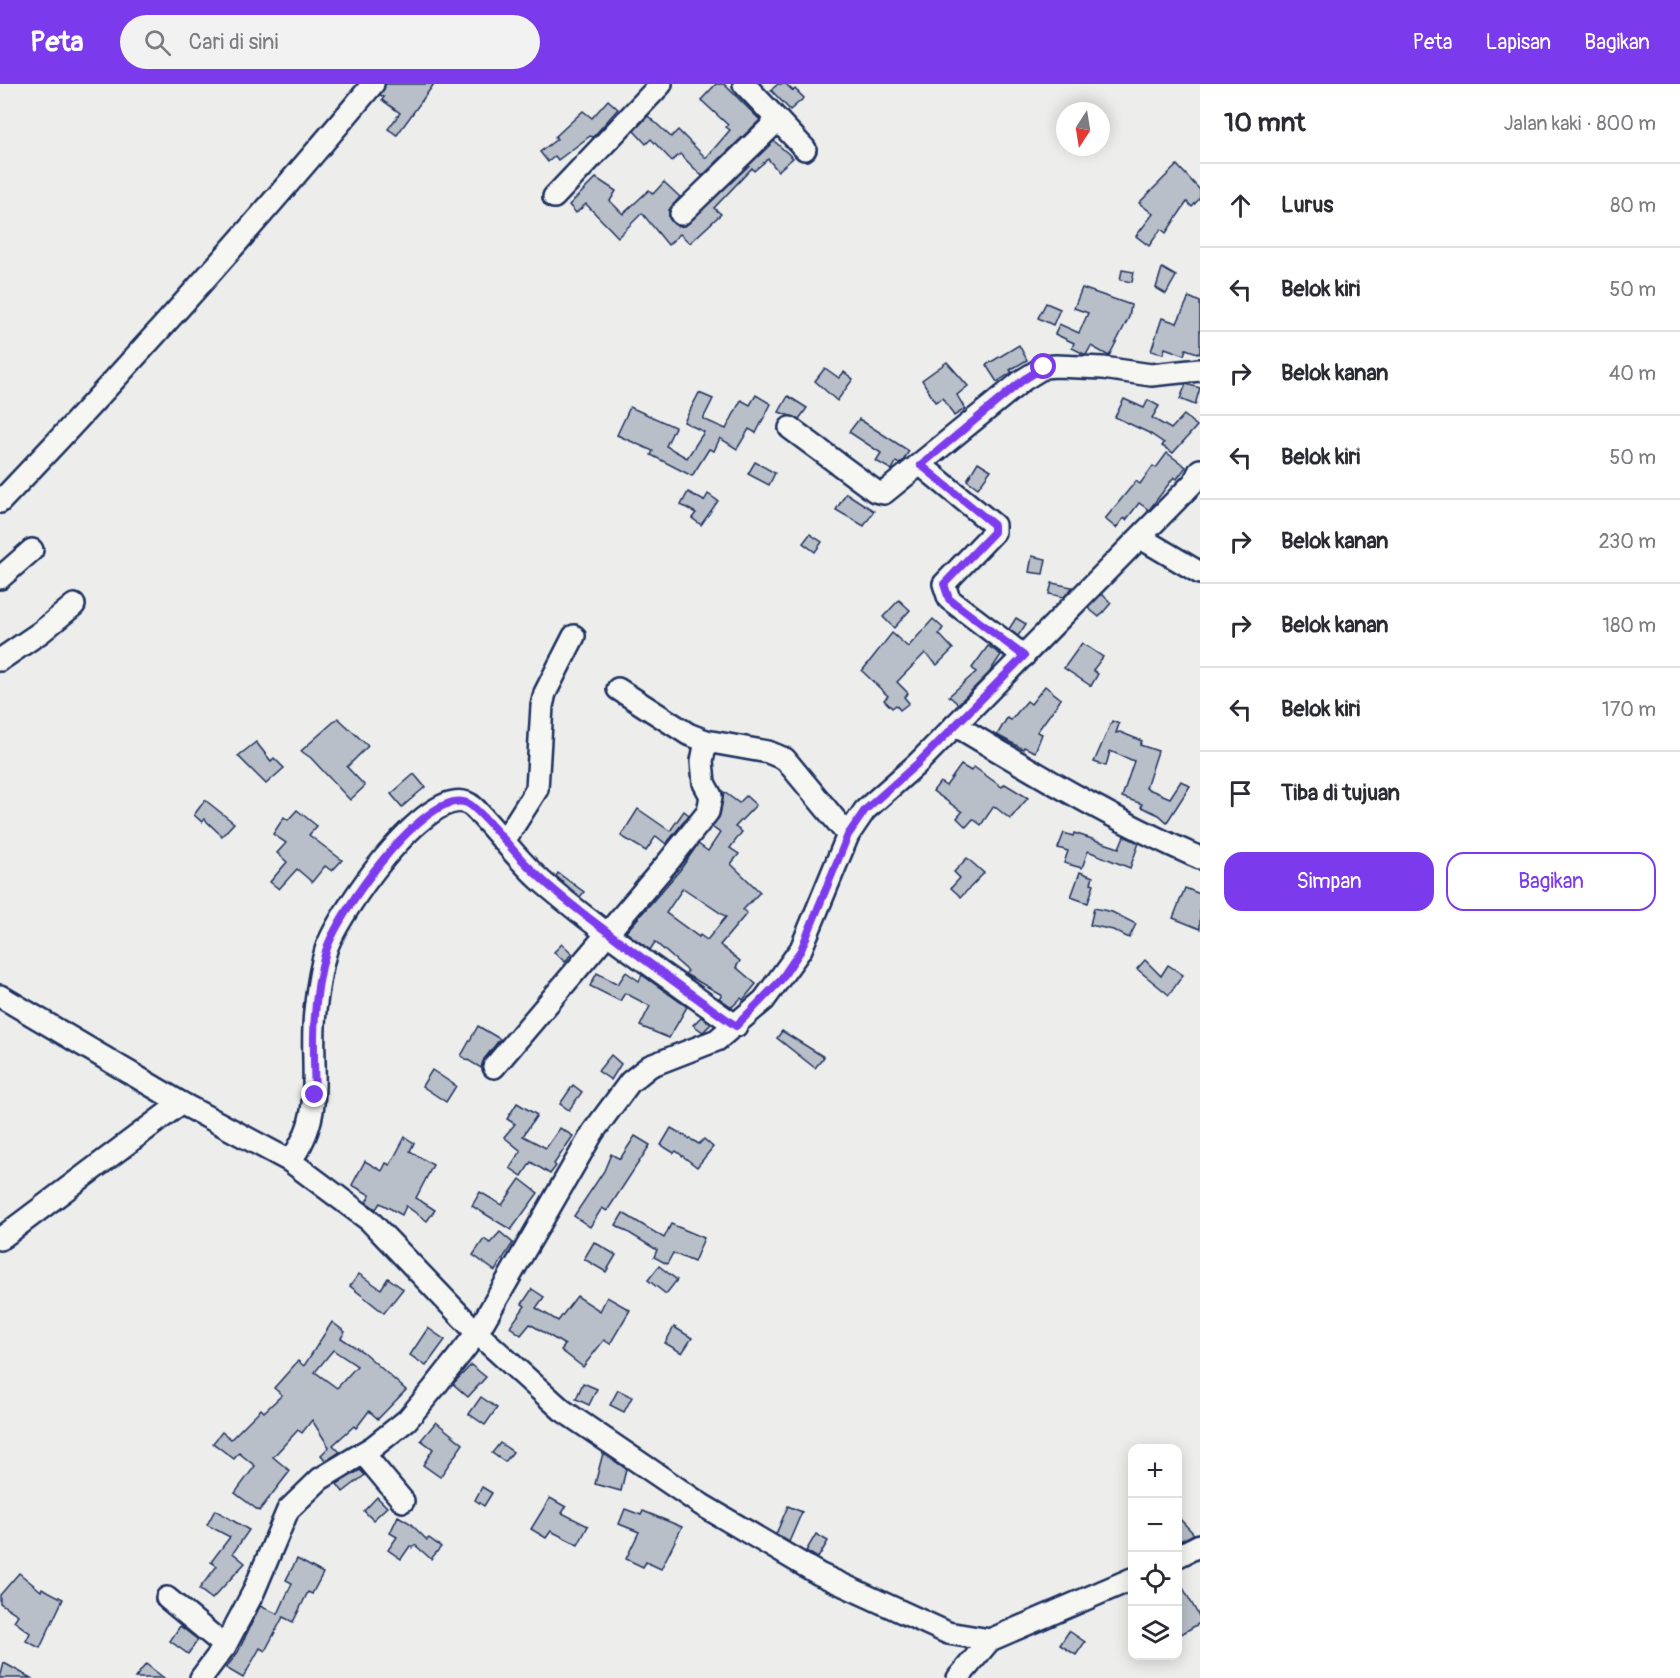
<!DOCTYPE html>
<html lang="id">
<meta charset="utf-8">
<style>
:root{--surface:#fff;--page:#f2f2f3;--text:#2b2b33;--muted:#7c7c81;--line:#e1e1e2;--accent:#7c3aed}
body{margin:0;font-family:Pangolin,sans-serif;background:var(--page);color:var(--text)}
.controls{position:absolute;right:18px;bottom:18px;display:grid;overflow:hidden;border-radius:12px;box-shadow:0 3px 15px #0003}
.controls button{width:54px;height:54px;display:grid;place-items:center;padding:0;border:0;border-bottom:2px solid var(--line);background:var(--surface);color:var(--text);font:30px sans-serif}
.compass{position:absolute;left:1056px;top:18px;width:54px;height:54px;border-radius:50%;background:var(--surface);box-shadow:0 3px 15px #0003;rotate:192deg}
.stop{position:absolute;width:18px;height:18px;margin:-14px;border:4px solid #7c3aed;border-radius:50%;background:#fff}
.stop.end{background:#7c3aed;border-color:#fff;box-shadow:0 2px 6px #0008}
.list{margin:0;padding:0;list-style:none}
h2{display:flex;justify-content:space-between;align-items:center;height:78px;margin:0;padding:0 24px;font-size:26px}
h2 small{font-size:20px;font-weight:400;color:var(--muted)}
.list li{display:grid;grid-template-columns:39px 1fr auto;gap:18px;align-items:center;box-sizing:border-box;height:84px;padding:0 24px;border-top:2px solid var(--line)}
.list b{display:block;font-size:22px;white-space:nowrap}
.list em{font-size:20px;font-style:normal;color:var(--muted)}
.actions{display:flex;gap:12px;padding:18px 24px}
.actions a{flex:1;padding:14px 0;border:2px solid var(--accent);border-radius:18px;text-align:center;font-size:21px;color:var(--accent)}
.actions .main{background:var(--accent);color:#fff}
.icon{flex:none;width:33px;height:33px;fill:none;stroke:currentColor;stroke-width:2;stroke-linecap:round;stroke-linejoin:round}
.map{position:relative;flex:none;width:1200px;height:1594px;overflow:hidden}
header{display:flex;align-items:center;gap:36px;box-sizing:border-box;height:84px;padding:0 30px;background:var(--accent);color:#fff}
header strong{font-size:28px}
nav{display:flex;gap:33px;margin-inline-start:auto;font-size:21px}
.search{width:420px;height:54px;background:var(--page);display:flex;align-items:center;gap:15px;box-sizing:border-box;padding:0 21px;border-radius:33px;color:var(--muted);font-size:22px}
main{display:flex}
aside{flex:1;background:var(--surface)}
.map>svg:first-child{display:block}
</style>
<header>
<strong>Peta</strong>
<div class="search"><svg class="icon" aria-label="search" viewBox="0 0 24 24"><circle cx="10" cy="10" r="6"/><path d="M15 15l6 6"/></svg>Cari di sini</div>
<nav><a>Peta</a><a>Lapisan</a><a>Bagikan</a></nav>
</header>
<main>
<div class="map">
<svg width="1200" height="1594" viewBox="0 0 1200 1594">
<rect width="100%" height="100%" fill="#edeeec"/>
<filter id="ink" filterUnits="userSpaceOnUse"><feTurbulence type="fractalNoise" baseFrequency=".0167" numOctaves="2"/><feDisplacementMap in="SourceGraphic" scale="12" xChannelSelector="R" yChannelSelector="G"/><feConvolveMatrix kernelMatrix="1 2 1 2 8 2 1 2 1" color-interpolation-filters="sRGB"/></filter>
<g filter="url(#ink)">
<g fill="#b9bfc8" stroke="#1b2f5e" stroke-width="1.5" fill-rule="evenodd">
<polygon points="385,0 434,0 397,51 388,45 400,29 382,16 384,13 380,11"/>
<polygon points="716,0 724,0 760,36 702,92 680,70 672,77 651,55 646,60 634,47 648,32 671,53 678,46 706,74 730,46 726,43 728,41 701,16"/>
<polygon points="778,0 786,0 793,7 795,5 804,14 790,26 771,6"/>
<polygon points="608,16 618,25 593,53 590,52 558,76 555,72 548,78 540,68 557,55 555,53 583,27 592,34"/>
<polygon points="774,57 793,74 778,87 768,75 754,87 752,84 714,124 721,130 690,159 680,150 668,161 642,129 618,153 586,120 576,129 569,121 596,94 616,107 610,117 623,130 649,106 653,110 664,98 680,113 669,126 669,134 677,142 685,142"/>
<polygon points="1177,81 1200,106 1200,114 1192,123 1187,118 1166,149 1161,145 1149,162 1136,152 1153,130 1139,119"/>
<polygon points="1162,184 1176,192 1166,210 1156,204"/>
<polygon points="1122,186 1134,188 1132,198 1120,196"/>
<polygon points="1082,204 1131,221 1129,233 1109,272 1091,262 1086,271 1072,264 1074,259 1055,250 1059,240 1079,249 1088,229 1074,224"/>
<polygon points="1189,213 1200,218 1200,270 1186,265 1184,271 1165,264 1163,270 1151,267 1162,234 1177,239"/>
<polygon points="1046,219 1060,225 1053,241 1038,234"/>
<polygon points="1019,261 1027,276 1010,286 1012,288 997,298 986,281"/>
<polygon points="947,278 968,302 957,311 965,325 954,332 943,314 935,318 922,296"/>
<polygon points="825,284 839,294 844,288 853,295 837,317 815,297"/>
<polygon points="1186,300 1200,304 1195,321 1180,315"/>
<polygon points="699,309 713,315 703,335 726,345 741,316 750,321 756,311 771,320 756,349 749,345 737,365 720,354 714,367 709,365 692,392 651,371 653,367 617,351 630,323 675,343 666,362 687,374 704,348 684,338"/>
<polygon points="788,312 807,324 799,335 779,328"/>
<polygon points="1124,315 1144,324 1148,316 1159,322 1152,334 1171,345 1184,331 1197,342 1173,369 1162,362 1164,359 1149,349 1115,333"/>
<polygon points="859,335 909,367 903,377 899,380 896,378 892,386 876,377 881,369 849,348"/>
<polygon points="1167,369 1186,383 1177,395 1174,393 1149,426 1139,419 1126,436 1124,434 1116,444 1105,435 1136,397 1140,400 1153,382 1156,384"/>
<polygon points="755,378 775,389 769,401 748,390"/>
<polygon points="978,378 991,386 978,404 967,396"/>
<polygon points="688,408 704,417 708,410 718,417 701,441 692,434 696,429 681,421"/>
<polygon points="846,409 874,427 864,442 836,426"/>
<polygon points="810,450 822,458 815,468 803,459"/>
<polygon points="1032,472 1046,475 1043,490 1029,488"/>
<polygon points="1052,499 1072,503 1072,504 1064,513 1049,510"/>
<polygon points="1102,510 1111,519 1099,533 1088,524"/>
<polygon points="899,516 910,526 894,544 883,533"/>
<polygon points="1016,534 1026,540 1018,552 1009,545"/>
<polygon points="933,535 943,544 939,550 953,565 937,581 925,569 897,598 908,609 904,613 909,619 900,626 896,621 892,624 884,616 888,612 862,587 892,549 908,563"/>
<polygon points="1082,559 1103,573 1093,586 1098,590 1091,602 1064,584"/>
<polygon points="988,562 1001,571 989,589 958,620 949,612 976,588 972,584"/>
<polygon points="1045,602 1061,615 1037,648 1042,650 1035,668 1024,663 1023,665 997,651 1007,634 1011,636 1027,617 1031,620"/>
<polygon points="338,634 368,662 347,683 365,702 350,716 311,674 301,667"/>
<polygon points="1112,637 1119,640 1116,649 1120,648 1142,657 1140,661 1158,667 1146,704 1170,714 1181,697 1190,702 1167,738 1159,731 1141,723 1142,720 1122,713 1134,677 1110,667 1106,682 1094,678"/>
<polygon points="256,658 271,677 274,674 284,684 266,700 238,672"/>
<polygon points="961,681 971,687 974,683 1002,703 1005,700 1028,714 1010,735 994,722 981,741 973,735 966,743 957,734 962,728 933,707 940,698 946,702"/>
<polygon points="414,690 425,703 402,723 391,710"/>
<path d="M724,708L739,719L746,712L756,721L735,743L742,748L730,764L739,770L731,780L760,808L743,826L747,829L720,861L740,877L736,883L756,900L743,916L741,914L732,923L719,914L722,911L685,890L688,887L655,858L650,866L626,848L680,786L698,760L708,767L720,749L712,743L720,731ZM683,804L726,833L707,856L700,851L699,853L666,829Z"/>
<polygon points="205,716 234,739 222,752 204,735 202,738 194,731"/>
<polygon points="638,725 670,747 684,727 689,731 666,760 656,752 646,767 621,752"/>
<polygon points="297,726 317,742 309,751 342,776 332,787 325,782 312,798 297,785 279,805 270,798 287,778 277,769 286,759 273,750 284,733 288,736"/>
<polygon points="1064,749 1073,752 1074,749 1119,764 1124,752 1139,759 1130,784 1088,767 1082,784 1064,779 1068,767 1058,764"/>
<polygon points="967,774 984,789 961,813 951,804 960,794 954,788"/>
<polygon points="1080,788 1093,793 1091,799 1094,800 1088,819 1071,813"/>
<polygon points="558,789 584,808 580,813 556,792"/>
<polygon points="1185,804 1200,810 1200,845 1173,834"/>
<polygon points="1094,824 1112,828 1136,840 1129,854 1113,846 1090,841"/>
<polygon points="562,860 572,869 565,878 554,868"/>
<polygon points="1145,876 1161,892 1168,881 1183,891 1169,911 1137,885"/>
<polygon points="626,888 639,897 642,891 687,923 669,954 640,942 650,922 625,909 620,917 590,902 597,889 618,900"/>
<polygon points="701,933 711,940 703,948 693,941"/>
<polygon points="478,942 500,955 484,975 481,984 461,972"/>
<polygon points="782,947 824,973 815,984 777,954"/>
<polygon points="611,971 621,980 611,996 598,987"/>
<polygon points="432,986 456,1002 446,1018 422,1002"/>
<polygon points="573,1001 582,1008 569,1026 560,1020"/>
<polygon points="517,1019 537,1031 523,1052 546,1064 560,1044 573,1052 554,1080 556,1082 550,1090 531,1078 522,1092 510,1084 521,1067 504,1053 515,1040 507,1035"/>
<polygon points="671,1044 699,1060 704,1055 713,1063 697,1083 676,1067 674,1069 661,1061"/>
<polygon points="635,1052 650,1061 607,1127 602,1124 590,1143 574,1132 604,1087 611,1070 620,1075"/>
<polygon points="405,1053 414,1059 410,1067 433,1081 416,1114 435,1126 427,1137 406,1122 402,1131 380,1119 376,1125 366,1118 370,1111 352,1101 365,1077 382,1087 386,1079 390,1081"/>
<polygon points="520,1095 538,1109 511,1146 472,1122 480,1108 502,1121"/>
<polygon points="623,1129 664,1154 671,1140 704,1154 694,1178 673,1169 667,1180 654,1173 657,1166 616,1141"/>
<polygon points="500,1148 513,1159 495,1187 473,1171 484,1155 490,1159"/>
<polygon points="594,1158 616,1171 606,1188 584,1175"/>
<polygon points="659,1182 677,1196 666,1210 648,1196"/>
<polygon points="359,1190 381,1205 388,1194 403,1205 384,1229 350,1202"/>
<polygon points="532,1205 544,1213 536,1224 558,1237 577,1212 600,1227 607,1213 630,1226 610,1260 604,1256 583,1283 561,1266 565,1261 530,1240 521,1251 510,1243 525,1222 522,1220"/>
<path d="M332,1238L345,1248L341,1254L363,1268L406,1306L378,1335L369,1327L356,1344L354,1342L333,1361L340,1368L326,1377L321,1371L329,1363L312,1336L302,1349L298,1346L273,1373L290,1387L259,1427L235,1409L255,1382L239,1369L234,1375L213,1359L222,1348L231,1355L261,1325L264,1328L282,1311L274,1304L298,1277L304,1282ZM333,1266L357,1282L337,1304L315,1288Z"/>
<polygon points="674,1243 692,1254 682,1269 665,1259"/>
<polygon points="428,1244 445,1256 426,1282 410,1271"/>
<polygon points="471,1281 486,1293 468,1313 453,1300"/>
<polygon points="583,1299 597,1305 589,1321 576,1315"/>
<polygon points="618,1306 632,1313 624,1328 610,1321"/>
<polygon points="481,1313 497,1324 485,1341 469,1330"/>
<polygon points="436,1338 463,1360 440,1393 423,1381 433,1365 421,1356"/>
<polygon points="500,1359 513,1368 505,1378 492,1369"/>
<polygon points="603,1369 626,1385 621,1407 595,1400"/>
<polygon points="360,1386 365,1391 343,1408 337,1400"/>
<polygon points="482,1403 492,1409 484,1422 475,1416"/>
<polygon points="377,1413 387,1423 373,1436 364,1427"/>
<polygon points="550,1414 566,1423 562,1429 588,1442 578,1461 551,1447 546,1454 531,1445"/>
<polygon points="788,1422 802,1428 789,1458 776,1450"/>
<polygon points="625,1425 641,1431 643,1427 682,1443 661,1485 646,1478 643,1483 626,1475 639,1448 619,1440"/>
<polygon points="215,1426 249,1446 233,1469 245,1479 212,1515 199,1505 217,1482 211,1478 230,1453 207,1441"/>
<polygon points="398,1432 410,1439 427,1456 429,1454 441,1463 431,1475 415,1461 412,1464 410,1462 401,1475 388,1466 397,1453 390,1449"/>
<polygon points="1178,1433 1194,1450 1178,1458"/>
<polygon points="816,1450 828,1457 818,1474 806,1467"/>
<polygon points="297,1475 323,1489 312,1510 308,1508 293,1538 283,1533 265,1567 260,1564 243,1594 226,1584 238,1568 260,1522 278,1530 292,1499 286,1496"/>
<polygon points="19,1489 41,1507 42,1504 63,1515 40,1564 26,1557 30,1549 14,1537 18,1531 0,1519 0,1511"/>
<polygon points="1178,1495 1200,1534 1200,1539 1178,1552"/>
<polygon points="180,1542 198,1556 188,1570 170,1557"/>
<polygon points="1069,1547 1085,1558 1076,1571 1060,1561"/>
<polygon points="4,1579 31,1594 0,1594"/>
<polygon points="146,1580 164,1594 135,1594"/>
</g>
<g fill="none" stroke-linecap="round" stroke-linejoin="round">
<g stroke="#1b2f5e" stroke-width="26">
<g id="minor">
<polyline points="744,0 805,65"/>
<polyline points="554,113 661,0"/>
<polyline points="681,130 778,36"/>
<polyline points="790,344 875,407 884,409 1023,296 1044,283 1056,282 1103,284 1151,291 1200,286"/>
<polyline points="921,381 994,441 994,448 944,500 949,515 1024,572"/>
<path d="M0,418C129,283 253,143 373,0"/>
<polyline points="1141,454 1200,489"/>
<polyline points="0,494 32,466"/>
<polyline points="0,576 41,548 74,521"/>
<polyline points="618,605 688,650 706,657 768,668 785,675 848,751"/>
<path d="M955,641C1035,689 1115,737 1200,774"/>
<polyline points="504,757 537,705 542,622 545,609 574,552"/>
<polyline points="0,912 181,1019 290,1077 369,1136 477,1249 562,1326 702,1421 819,1490 948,1549 990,1556 1132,1495"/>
<polyline points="494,983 669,777 708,728 711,712 704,699 702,677 706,657"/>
<path d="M290,1077C329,1027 307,977 316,919C318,902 321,883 326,866C337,831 426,702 467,719C475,722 481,732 487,738C506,759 524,783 546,801C606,852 672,896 736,942"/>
<polyline points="0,1155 181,1019"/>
<polyline points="363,1369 403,1417"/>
<polyline points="1178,1472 1200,1461"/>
<polyline points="167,1514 225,1562"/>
<polyline points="201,1594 225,1562 253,1509 288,1426 320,1395 373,1363 407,1336 433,1305 477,1249 593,1048 630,998 650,982 717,956 764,916 801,865 848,751 865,726 917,680 1194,398 1200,386"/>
<polyline points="958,1594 990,1556"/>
</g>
</g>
<use href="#minor" stroke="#f6f6f2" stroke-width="21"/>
</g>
</g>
<g fill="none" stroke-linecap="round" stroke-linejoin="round" filter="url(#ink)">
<path stroke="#7c3aed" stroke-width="8" d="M315,1011C313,962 312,914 326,867C336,832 425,703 467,719C478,723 513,767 524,778C552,807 585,831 618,856C657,885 696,914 736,942L780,897L801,866L848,751L865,726L917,680L1024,572L949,515L944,500L994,448V441L921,381L1023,296L1044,283"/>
</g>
</svg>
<div class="controls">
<button>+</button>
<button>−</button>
<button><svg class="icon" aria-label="locate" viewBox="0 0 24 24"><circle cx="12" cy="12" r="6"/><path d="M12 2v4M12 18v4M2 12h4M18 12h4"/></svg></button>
<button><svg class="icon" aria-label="layers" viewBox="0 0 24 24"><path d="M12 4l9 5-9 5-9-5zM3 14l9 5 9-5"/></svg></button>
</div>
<svg class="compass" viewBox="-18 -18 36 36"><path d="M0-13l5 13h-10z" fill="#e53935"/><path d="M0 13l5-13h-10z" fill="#7c7c81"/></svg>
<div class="stop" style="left:1044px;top:283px"></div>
<div class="stop end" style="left:315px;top:1011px"></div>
</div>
<aside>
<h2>10 mnt<small>Jalan kaki · 800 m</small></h2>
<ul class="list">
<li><svg class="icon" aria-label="ahead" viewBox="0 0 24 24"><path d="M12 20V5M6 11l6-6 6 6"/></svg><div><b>Lurus</b></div><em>80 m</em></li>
<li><svg class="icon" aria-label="left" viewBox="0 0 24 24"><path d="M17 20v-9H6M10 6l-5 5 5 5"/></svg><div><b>Belok kiri</b></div><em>50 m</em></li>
<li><svg class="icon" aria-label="right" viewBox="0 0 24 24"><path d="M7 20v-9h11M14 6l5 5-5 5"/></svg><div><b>Belok kanan</b></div><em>40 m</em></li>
<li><svg class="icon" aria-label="left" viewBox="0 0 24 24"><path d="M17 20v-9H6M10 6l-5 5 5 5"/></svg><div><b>Belok kiri</b></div><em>50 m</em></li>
<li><svg class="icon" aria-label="right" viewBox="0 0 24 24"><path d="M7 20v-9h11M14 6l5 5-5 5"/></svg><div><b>Belok kanan</b></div><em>230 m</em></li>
<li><svg class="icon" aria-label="right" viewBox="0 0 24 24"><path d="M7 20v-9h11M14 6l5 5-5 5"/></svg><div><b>Belok kanan</b></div><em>180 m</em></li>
<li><svg class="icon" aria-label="left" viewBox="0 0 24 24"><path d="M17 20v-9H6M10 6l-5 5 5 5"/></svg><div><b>Belok kiri</b></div><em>170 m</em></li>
<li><svg class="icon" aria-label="arrive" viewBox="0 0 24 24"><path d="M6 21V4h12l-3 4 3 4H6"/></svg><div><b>Tiba di tujuan</b></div></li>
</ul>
<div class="actions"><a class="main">Simpan</a><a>Bagikan</a></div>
</aside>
</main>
